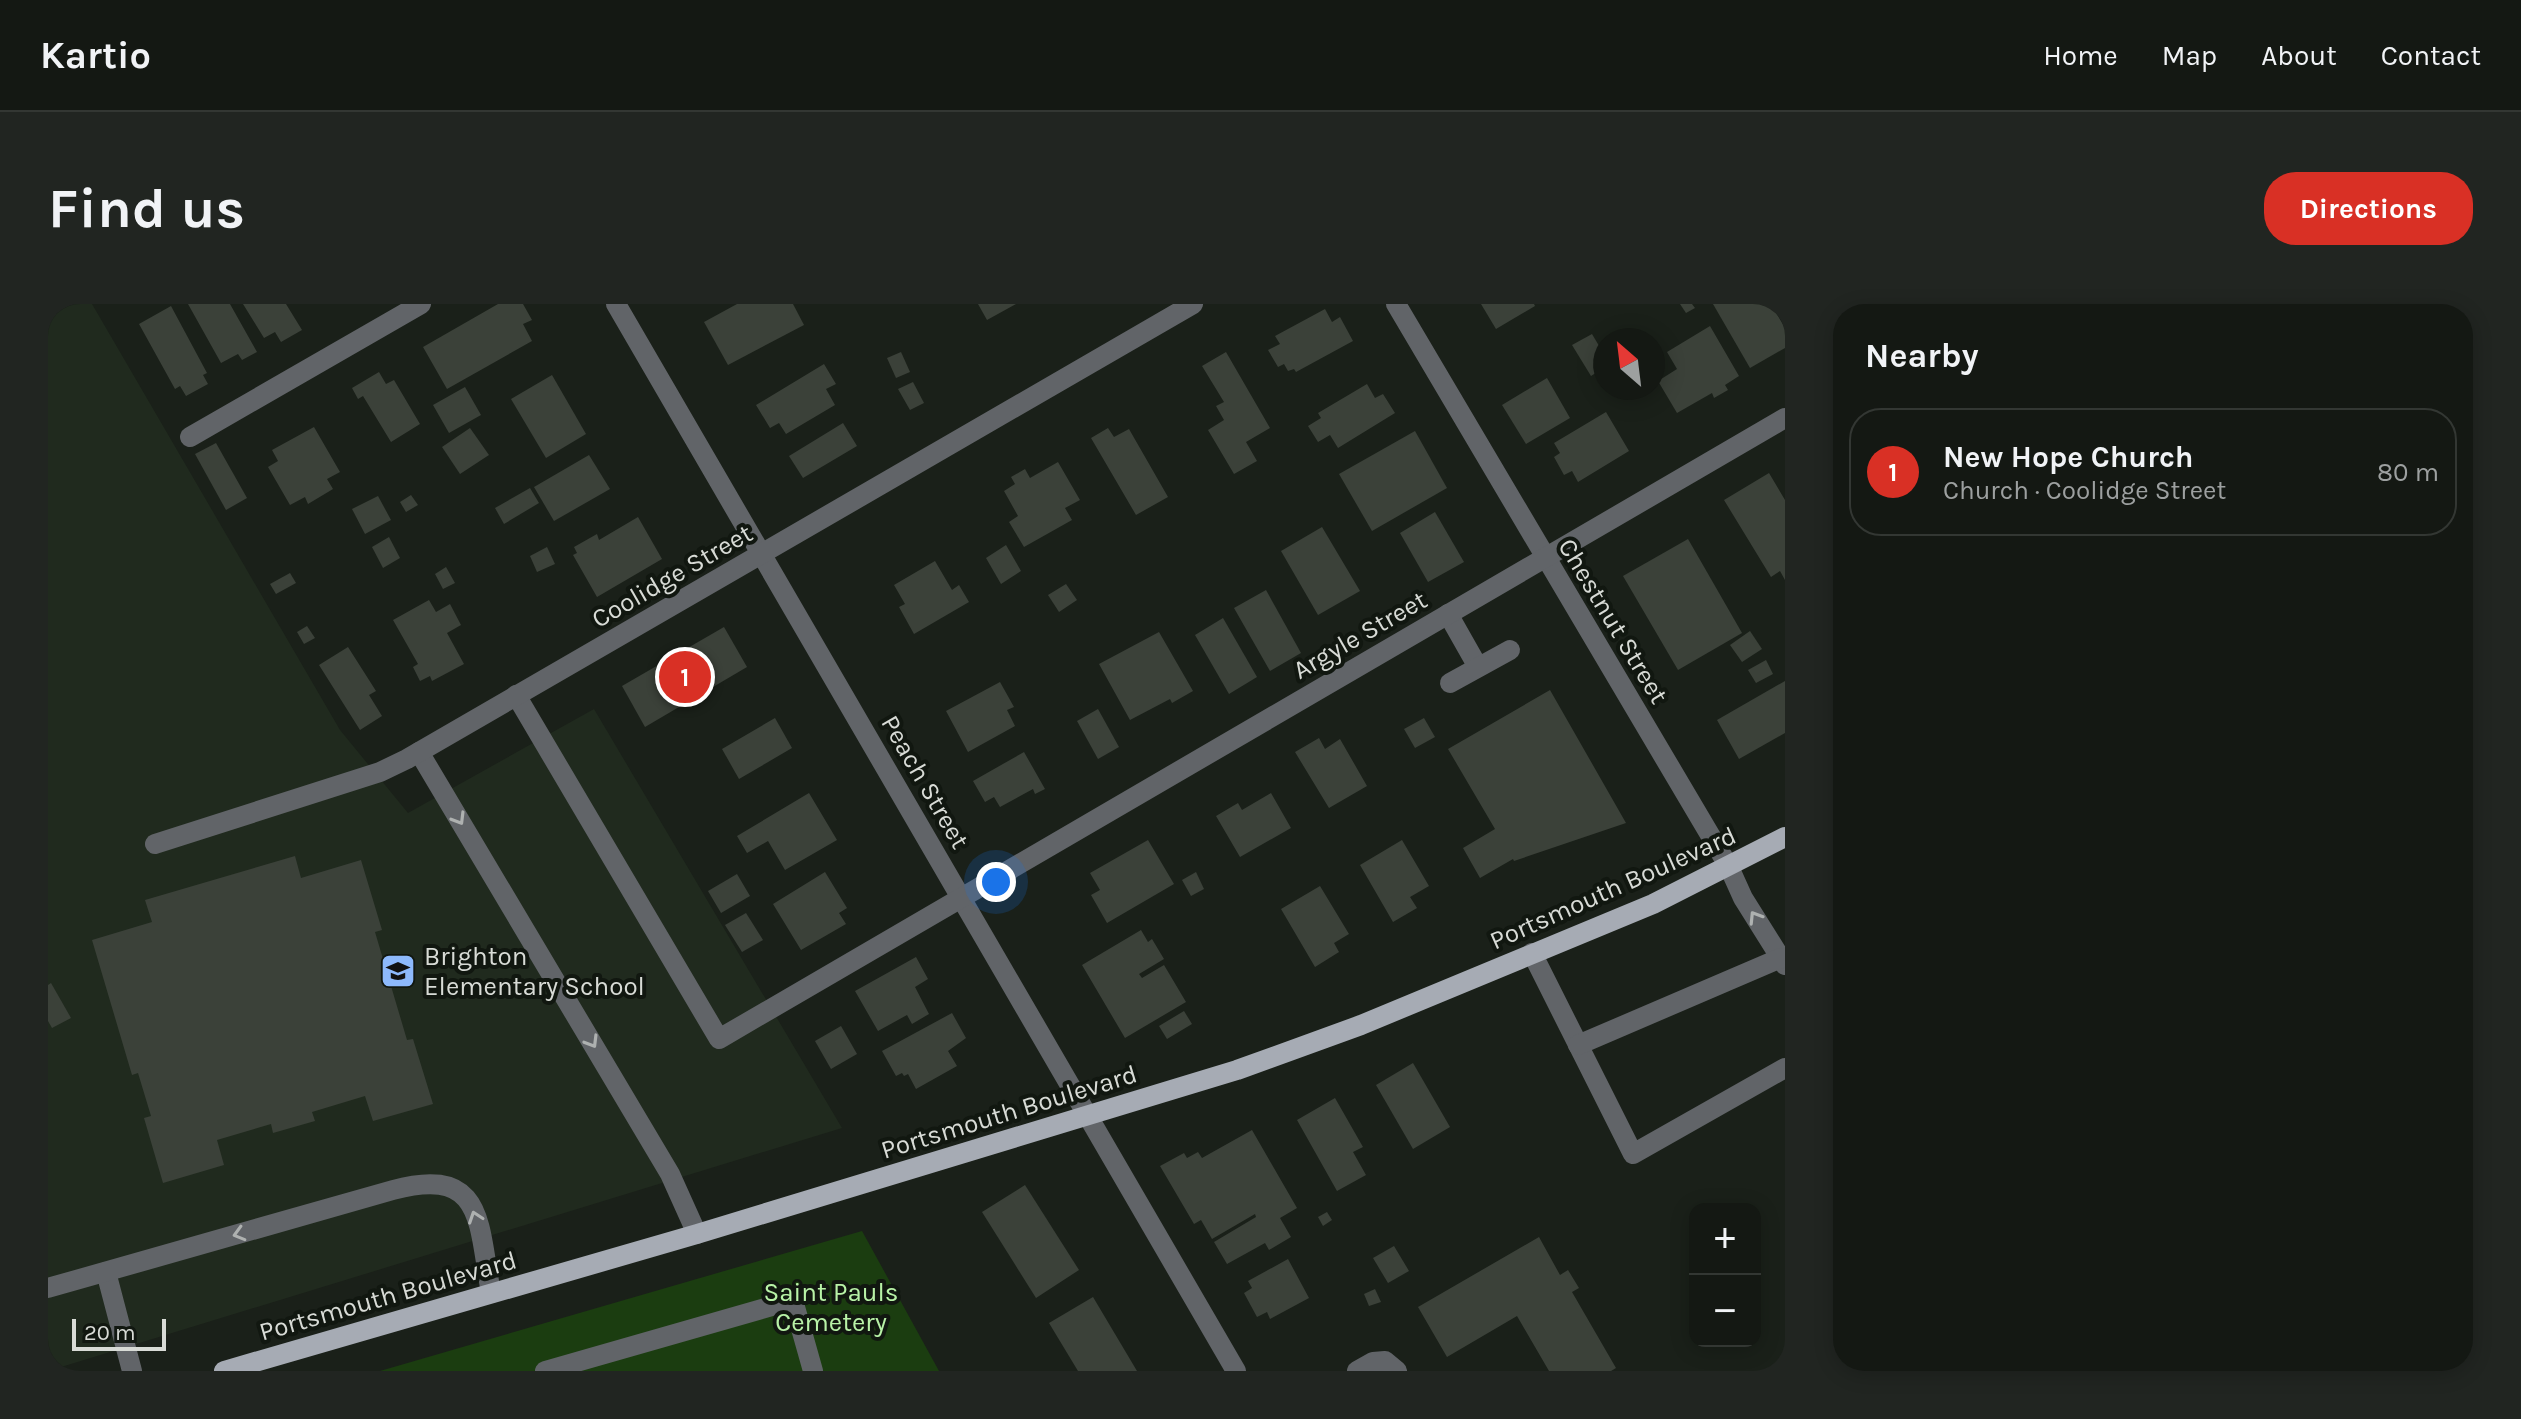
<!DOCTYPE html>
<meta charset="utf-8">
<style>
:root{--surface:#141813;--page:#212521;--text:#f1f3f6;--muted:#9da0a0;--line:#333733;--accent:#d93025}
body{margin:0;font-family:Karla,sans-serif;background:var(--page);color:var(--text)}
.controls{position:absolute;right:24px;bottom:24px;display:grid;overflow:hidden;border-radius:16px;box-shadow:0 4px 20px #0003}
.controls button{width:72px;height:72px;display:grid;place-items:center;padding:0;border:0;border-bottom:2px solid var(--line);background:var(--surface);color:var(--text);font:40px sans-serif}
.compass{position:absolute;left:1545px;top:24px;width:72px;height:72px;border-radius:50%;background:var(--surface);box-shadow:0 4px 20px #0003;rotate:332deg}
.scale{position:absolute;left:24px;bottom:20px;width:94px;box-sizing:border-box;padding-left:8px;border:4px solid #d8dbd6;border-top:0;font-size:22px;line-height:28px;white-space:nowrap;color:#d8dbd6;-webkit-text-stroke:6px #111710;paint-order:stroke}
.you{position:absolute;left:948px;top:578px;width:28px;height:28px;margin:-20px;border:6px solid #fff;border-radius:50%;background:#1a73e8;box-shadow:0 0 0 12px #1a73e833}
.badge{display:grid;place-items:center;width:52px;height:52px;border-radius:50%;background:var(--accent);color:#fff;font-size:26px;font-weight:700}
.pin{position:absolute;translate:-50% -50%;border:4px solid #fff;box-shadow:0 2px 8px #0006}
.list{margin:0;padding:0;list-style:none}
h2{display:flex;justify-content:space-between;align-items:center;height:104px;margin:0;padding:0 32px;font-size:34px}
h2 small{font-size:26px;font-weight:400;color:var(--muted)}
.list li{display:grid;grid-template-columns:52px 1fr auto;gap:24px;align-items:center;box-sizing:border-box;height:128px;margin:0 16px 16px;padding:0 16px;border:2px solid var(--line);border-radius:32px}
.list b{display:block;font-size:30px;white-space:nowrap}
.list p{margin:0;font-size:26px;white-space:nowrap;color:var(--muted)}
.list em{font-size:26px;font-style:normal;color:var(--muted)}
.map{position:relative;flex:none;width:1737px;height:1067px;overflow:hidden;border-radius:32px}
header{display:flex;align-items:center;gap:48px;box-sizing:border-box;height:112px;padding:0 40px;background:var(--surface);border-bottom:2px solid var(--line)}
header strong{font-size:38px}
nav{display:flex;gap:44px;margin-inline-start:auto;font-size:28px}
.intro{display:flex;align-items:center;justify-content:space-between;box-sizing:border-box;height:192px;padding:0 48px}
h1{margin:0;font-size:56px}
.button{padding:20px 36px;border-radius:32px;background:var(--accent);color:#fff;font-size:28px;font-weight:700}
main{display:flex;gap:48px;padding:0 48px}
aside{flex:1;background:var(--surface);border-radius:32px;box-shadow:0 4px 20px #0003}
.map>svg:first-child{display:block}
</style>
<header>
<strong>Kartio</strong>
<nav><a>Home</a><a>Map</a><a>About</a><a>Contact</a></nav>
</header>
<div class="intro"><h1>Find us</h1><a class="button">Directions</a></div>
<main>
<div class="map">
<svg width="1737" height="1067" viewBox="0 0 1737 1067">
<rect width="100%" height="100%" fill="#1a2019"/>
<polygon fill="#202a1e" points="0,0 44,0 292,426 360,509 546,405 794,824 0,1067"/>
<polygon fill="#1b3d10" points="814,927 891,1067 332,1067"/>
<g fill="#3b4139">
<polygon points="140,0 182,0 209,48 194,56 190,50 173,59"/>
<polygon points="195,0 238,0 254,26 233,38 227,28 216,34"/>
<polygon points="450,0 475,0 484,16 475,20 484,37 399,85 375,43"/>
<polygon points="689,0 745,0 756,21 680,61 656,18"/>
<polygon points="930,0 968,0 939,16"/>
<polygon points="1433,0 1486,0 1487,2 1448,25"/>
<polygon points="1632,0 1644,0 1647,4 1638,9"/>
<polygon points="1665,0 1723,0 1737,24 1737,44 1702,64"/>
<polygon points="123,2 159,69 155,71 160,80 138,92 132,82 127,85 91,20"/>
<polygon points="1277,5 1284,18 1292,13 1305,37 1248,68 1246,65 1240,67 1236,60 1230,63 1220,46 1232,40 1227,32"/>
<polygon points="1662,22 1691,72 1677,81 1680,86 1666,94 1664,89 1629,109 1610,77 1629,65 1619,48"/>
<polygon points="1544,30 1557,52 1557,63 1543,72 1524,41"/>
<polygon points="853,48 862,68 848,74 839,54"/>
<polygon points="1178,48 1222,124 1198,138 1209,157 1186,170 1160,126 1176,116 1168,102 1176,98 1154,62"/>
<polygon points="776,60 788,80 778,85 787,101 738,130 731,119 722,124 708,101"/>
<polygon points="331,68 338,80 346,76 372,120 343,138 315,92 310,95 304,84"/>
<polygon points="504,71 538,130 498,154 463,95"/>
<polygon points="1499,74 1522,114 1478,140 1454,101"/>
<polygon points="865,78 876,99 862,106 850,85"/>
<polygon points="1319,80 1327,94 1335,90 1347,109 1290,144 1282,131 1270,138 1260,122 1273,114 1270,109"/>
<polygon points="417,83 433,111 401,129 385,101"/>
<polygon points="1558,108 1581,147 1530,178 1524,167 1516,171 1506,153 1512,149 1506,139"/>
<polygon points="795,119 809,142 755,174 741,152"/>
<polygon points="266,123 292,168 279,175 285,185 260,200 257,193 242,201 220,163 230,157 224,146"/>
<polygon points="422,124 441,151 412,170 394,143"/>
<polygon points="1060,124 1066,133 1081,125 1120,193 1088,211 1043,134"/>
<polygon points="1367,127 1399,184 1324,227 1291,170"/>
<polygon points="168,139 199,194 178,206 147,150"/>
<polygon points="541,151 562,185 506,217 486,183"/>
<polygon points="1010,158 1032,196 1017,204 1024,216 976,243 961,218 970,212 956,187 967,180 963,173 977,165 982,174"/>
<polygon points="1721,169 1737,196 1737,276 1732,267 1723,273 1676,196"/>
<polygon points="482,184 491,199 456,220 447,204"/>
<polygon points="363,191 370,201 358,208 352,198"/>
<polygon points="330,192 343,216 317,230 304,205"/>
<polygon points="1387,208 1416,258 1380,278 1352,229"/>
<polygon points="590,213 614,255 549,293 525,251 529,249 526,243 549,230 551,236"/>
<polygon points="1274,223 1312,287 1270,311 1233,247"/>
<polygon points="341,233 352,254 335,264 324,243"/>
<polygon points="1640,235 1694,329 1630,366 1575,272"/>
<polygon points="958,241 973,267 953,280 938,254"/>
<polygon points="499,243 507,260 489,268 482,252"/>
<polygon points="887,257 904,286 911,281 921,298 866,330 851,303 857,300 846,281"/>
<polygon points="398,263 407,279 395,285 387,270"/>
<polygon points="242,269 248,279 228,290 222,280"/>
<polygon points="1018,280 1029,296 1011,308 1000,291"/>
<polygon points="1218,286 1253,349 1222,367 1186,304"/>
<polygon points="381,296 388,308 402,300 413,321 399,329 416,360 384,377 382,372 372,377 365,363 370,360 345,316"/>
<polygon points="1175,314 1209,373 1181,390 1147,331"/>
<polygon points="259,322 267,334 256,340 249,328"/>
<polygon points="676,323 699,363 597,423 574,382"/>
<polygon points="1702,327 1714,345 1694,358 1682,341"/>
<polygon points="1111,328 1145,387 1124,399 1122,395 1082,416 1051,360"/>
<polygon points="300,343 328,387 321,391 334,412 312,426 271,361"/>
<polygon points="1718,356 1725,370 1708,379 1700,366"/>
<polygon points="1737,377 1737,429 1691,455 1669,416"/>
<polygon points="952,378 966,403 959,406 967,422 920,448 898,407"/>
<polygon points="1502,386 1578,519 1466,557 1465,555 1432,574 1415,544 1447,525 1400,445"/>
<polygon points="1050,405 1071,443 1050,455 1029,417"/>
<polygon points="727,414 744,444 691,475 674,445"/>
<polygon points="1376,414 1387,433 1367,444 1356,425"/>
<polygon points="1271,434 1277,445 1292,435 1319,482 1281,504 1247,448"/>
<polygon points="976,448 997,485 987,490 985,485 952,503 946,493 937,498 925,477"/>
<polygon points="761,489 789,536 737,566 720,537 699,549 689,532"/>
<polygon points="1223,489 1243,524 1192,553 1168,512 1190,499 1194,506"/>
<polygon points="1100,536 1126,580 1059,619 1043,591 1052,586 1042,569"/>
<polygon points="1354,536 1381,582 1362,593 1369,604 1345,618 1312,561"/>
<polygon points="247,552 253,574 313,556 334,626 327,628 359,736 365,735 385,800 325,817 317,792 264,808 267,817 225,829 223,820 169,836 176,861 115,879 96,814 103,812 90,769 84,771 44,636 104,618 97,596"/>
<polygon points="777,568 799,604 791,609 798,620 753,646 725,600"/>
<polygon points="1148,568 1156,585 1143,592 1134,576"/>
<polygon points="689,570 702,592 673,609 660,587"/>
<polygon points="1272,582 1301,630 1286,639 1291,648 1267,663 1233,605"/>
<polygon points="698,609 715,636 694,648 677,621"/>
<polygon points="1093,626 1100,638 1104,635 1116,655 1091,670 1094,674 1116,661 1138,698 1077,734 1034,661"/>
<polygon points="868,653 880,675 867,683 881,710 864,720 859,711 830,727 807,687"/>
<polygon points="3,679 23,714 4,724 0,717 0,681"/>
<polygon points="1136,707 1144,720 1119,735 1111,722"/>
<polygon points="904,709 918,734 900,747 909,762 868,785 860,770 856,772 854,769 848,772 834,747"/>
<polygon points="793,722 809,750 783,765 767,737"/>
<polygon points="1365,759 1402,823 1365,845 1328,781"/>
<polygon points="1287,794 1315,843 1305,848 1318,871 1289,887 1249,816"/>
<polygon points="1204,826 1249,904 1232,914 1243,933 1221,946 1217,939 1179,960 1166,938 1208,913 1207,910 1164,935 1153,916 1146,920 1112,862 1136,849 1139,854 1150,848 1154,854"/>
<polygon points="977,881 1031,966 988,994 934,908"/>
<polygon points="1279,908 1284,916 1275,922 1270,913"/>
<polygon points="1491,933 1512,971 1520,966 1531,984 1524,988 1568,1064 1563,1067 1501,1067 1469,1012 1399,1053 1370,1003"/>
<polygon points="1346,942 1361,967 1340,979 1325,954"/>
<polygon points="1240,955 1261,994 1222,1015 1219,1008 1209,1013 1196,989 1204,984 1200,977"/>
<polygon points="1327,985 1333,998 1321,1002 1316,990"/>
<polygon points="1045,993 1089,1067 1030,1067 1001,1019"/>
</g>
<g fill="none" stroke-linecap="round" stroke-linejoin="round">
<g stroke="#616468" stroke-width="20">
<polyline points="568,0 1188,1067"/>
<polyline points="1348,0 1681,563 1695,594 1737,661"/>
<polyline points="142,133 373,0"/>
<polyline points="1400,310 1430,363"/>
<polyline points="1402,379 1462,346"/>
<polyline points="468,391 671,735 1737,114"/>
<polyline points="371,448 622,870 649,930"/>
<polyline points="107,540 332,468 359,455 1145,0"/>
<polyline points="1484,649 1585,850 1737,764"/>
<polyline points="1530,741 1733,654"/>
<polyline points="58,968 84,1067"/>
<path d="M0,984L345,886C437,861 430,920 443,989"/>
<polyline points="497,1067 745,996 765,1067"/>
<polyline points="1309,1067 1325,1058 1337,1057 1349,1067"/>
</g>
<polyline stroke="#a6abb4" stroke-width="20" points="176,1067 649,930 1189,766 1313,721 1605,600 1737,533"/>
</g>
<defs><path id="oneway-chevron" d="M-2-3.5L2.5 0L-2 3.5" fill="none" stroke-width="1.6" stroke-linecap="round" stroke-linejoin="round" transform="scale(2)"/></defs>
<g stroke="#aeb1b0">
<use href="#oneway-chevron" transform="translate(411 515) rotate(59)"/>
<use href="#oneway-chevron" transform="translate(1707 613) rotate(-122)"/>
<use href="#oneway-chevron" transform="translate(544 738) rotate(59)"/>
<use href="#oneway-chevron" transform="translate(427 913) rotate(-109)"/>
<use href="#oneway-chevron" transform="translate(191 930) rotate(164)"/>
</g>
<defs>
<g id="school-square" transform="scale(1.8)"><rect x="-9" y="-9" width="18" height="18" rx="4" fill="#8db9fc" stroke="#111710"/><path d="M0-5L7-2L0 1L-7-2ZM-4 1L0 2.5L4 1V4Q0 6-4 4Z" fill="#111"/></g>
</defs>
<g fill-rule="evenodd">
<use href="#school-square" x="350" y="667"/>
</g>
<g text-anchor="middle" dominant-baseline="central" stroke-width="8" stroke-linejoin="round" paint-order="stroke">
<g font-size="26" fill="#d8dbd6" stroke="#111710">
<text transform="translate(624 272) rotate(-30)">Coolidge Street</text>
<text transform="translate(1565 317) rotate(59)">Chestnut Street</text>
<text transform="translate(1312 331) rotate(-30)">Argyle Street</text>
<text transform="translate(877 478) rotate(60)">Peach Street</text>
<text transform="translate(1565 584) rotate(-24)">Portsmouth Boulevard</text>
<text transform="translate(961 808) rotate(-17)">Portsmouth Boulevard</text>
<text transform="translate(340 992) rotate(-16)">Portsmouth Boulevard</text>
</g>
<g font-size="26" fill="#d8dbd6" stroke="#111710" text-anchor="start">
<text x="376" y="652">Brighton<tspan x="376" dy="30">Elementary School</tspan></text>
</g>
<g font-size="26" fill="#b8f2a7" stroke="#111710">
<text x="783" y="988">Saint Pauls<tspan x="783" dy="30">Cemetery</tspan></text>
</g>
</g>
</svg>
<div class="controls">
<button>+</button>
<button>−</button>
</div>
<svg class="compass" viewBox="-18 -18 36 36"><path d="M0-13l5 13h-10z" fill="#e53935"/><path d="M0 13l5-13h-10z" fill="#9da0a0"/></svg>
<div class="scale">20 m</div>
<div class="you"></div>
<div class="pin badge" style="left:637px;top:373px">1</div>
</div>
<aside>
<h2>Nearby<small></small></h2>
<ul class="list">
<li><span class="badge">1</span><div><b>New Hope Church</b><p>Church · Coolidge Street</p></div><em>80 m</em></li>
</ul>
</aside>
</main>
